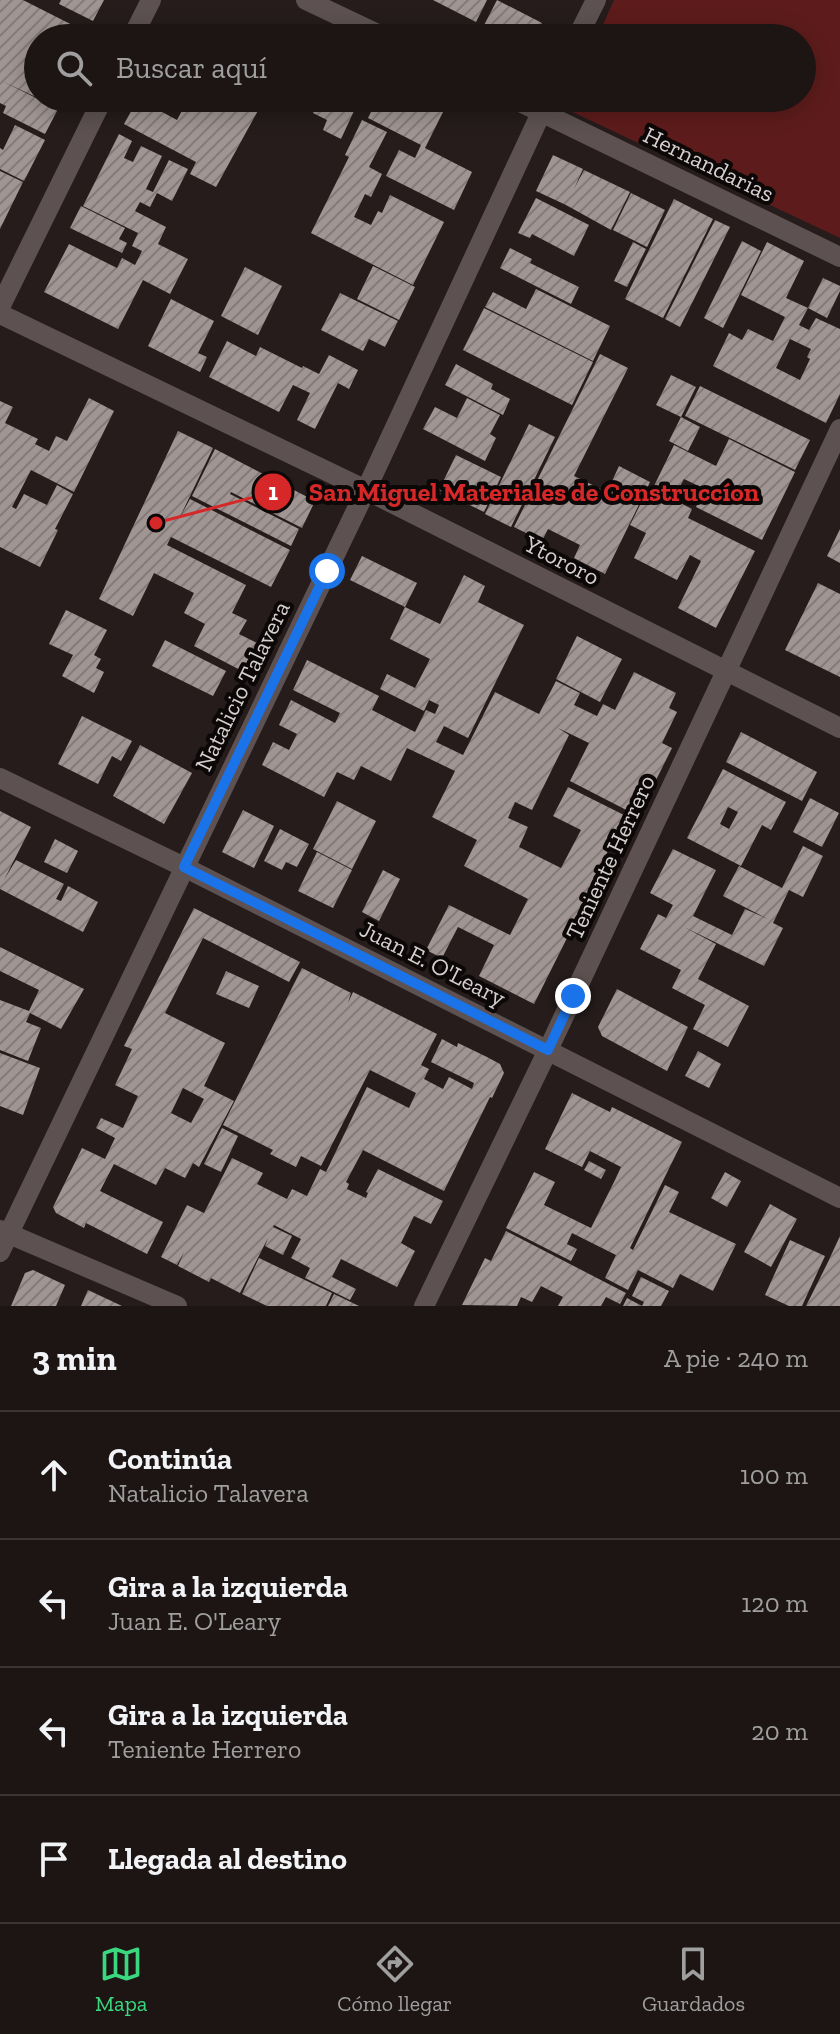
<!DOCTYPE html>
<html lang="es">
<meta charset="utf-8">
<style>
:root{--surface:#1c1514;--page:#251e1d;--text:#f1f3f6;--muted:#a09fa0;--line:#3a3434;--accent:#3ad77f}
body{margin:0;font-family:"Zilla Slab",serif;background:var(--page);color:var(--text)}
.stop{position:absolute;width:24px;height:24px;margin:-18px;border:6px solid #1a73e8;border-radius:50%;background:#fff}
.stop.end{background:#1a73e8;border-color:#fff;box-shadow:0 2px 8px #0008}
.list{margin:0;padding:0;list-style:none}
h2{display:flex;justify-content:space-between;align-items:center;height:104px;margin:0;padding:0 32px;font-size:34px}
h2 small{font-size:26px;font-weight:400;color:var(--muted)}
.list li{display:grid;grid-template-columns:52px 1fr auto;gap:24px;align-items:center;box-sizing:border-box;height:128px;padding:0 32px;border-top:2px solid var(--line)}
.list b{display:block;font-size:30px;white-space:nowrap}
.list p{margin:0;font-size:26px;white-space:nowrap;color:var(--muted)}
.list em{font-size:26px;font-style:normal;color:var(--muted)}
.icon{flex:none;width:44px;height:44px;fill:none;stroke:currentColor;stroke-width:2;stroke-linecap:round;stroke-linejoin:round}
.map{position:relative;flex:none;width:840px;height:1306px;overflow:hidden}
.search{position:absolute;background:var(--surface);box-shadow:0 4px 20px #0003;left:24px;right:24px;top:24px;height:88px;display:flex;align-items:center;gap:20px;box-sizing:border-box;padding:0 28px;border-radius:44px;color:var(--muted);font-size:30px}
.sheet{height:616px;background:var(--surface)}
nav{display:flex;justify-content:space-around;align-items:center;box-sizing:border-box;height:112px;border-top:2px solid var(--line);background:var(--surface);font-size:22px;color:var(--muted)}
nav a{display:grid;justify-items:center;gap:4px}
nav .on{color:var(--accent)}
.map>svg:first-child{display:block}
</style>
<div class="map">
<svg width="840" height="1306" viewBox="0 0 840 1306">
<defs>
<pattern id="building-hatch" width="6" height="6" patternUnits="userSpaceOnUse" patternTransform="scale(2)"><rect width="6" height="6" fill="#a09593"/><path d="M-1 1l2-2M0 6l6-6M5 7l2-2" fill="none" stroke="#837b7a"/></pattern>
</defs>
<rect width="100%" height="100%" fill="#251c1b"/>
<polygon fill="#5d1c1b" points="614,0 840,0 840,238 564,108 569,98 802,98 802,38 597,38"/>
<g fill="url(#building-hatch)" fill-rule="evenodd">
<polygon points="0,0 23,0 94,36 93,38 38,38 38,98 2,81 58,109 45,134 3,113 6,106 0,103"/>
<polygon points="61,0 104,0 93,21 59,4"/>
<polygon points="433,0 487,0 476,22"/>
<polygon points="497,0 542,23 534,38 489,38 480,33"/>
<polygon points="163,26 186,38 157,38"/>
<polygon points="166,98 242,98 260,107 216,187 190,174 196,162 124,124 138,99 177,120 184,107"/>
<polygon points="321,98 360,98 341,139 323,130 327,120 313,113"/>
<polygon points="378,98 416,98 443,112 425,148 472,172 454,210 386,176 399,150 415,158 421,145 368,118"/>
<polygon points="362,120 387,132 369,167 382,174 371,197 365,194 354,217 371,225 378,211 382,213 390,195 444,222 413,285 311,233 349,157 345,155"/>
<polygon points="15,125 45,140 24,181 0,169 0,148 3,150"/>
<polygon points="119,134 132,141 124,158 133,162 141,146 162,156 146,189 153,192 169,160 188,169 172,201 157,193 150,207 140,202 135,211 166,227 158,244 188,259 170,294 143,280 118,329 44,292 69,244 117,268 122,258 135,265 142,251 132,246 138,233 83,206"/>
<polygon points="553,155 583,169 574,189 584,170 630,192 611,230 566,205 536,191"/>
<polygon points="0,171 23,182 0,229"/>
<polygon points="631,193 665,210 647,247 613,230"/>
<polygon points="536,198 589,225 574,256 532,234 530,238 518,233"/>
<polygon points="674,199 713,219 663,318 625,299"/>
<polygon points="81,206 125,228 119,239 127,243 122,253 70,228"/>
<polygon points="715,220 730,227 680,327 665,319"/>
<polygon points="742,241 761,251 723,328 704,318"/>
<polygon points="633,242 646,249 627,287 614,281"/>
<path d="M767,242L804,261L786,298L808,308L799,325L809,330L816,318L840,329V394L826,423L713,366L729,333L742,340L748,329L773,341L785,317L741,295ZM790,339L811,349L807,357L810,359L800,380L776,368Z"/>
<polygon points="510,248 532,259 530,263 579,287 571,304 500,268"/>
<polygon points="373,266 415,287 399,320 357,299"/>
<polygon points="245,267 282,286 258,335 221,316"/>
<polygon points="823,278 840,286 840,291 827,318 808,308"/>
<polygon points="536,289 610,326 593,361 485,307 493,292 526,309"/>
<polygon points="340,293 398,321 385,347 369,339 363,351 321,330"/>
<polygon points="171,299 214,321 198,353 207,357 200,372 148,346"/>
<polygon points="484,308 593,362 572,405 463,350"/>
<polygon points="227,341 256,356 260,347 302,368 303,366 319,374 329,355 358,370 349,389 338,383 315,429 297,420 310,393 293,385 279,412 209,377"/>
<polygon points="600,354 628,368 574,476 607,492 619,466 650,482 605,574 574,558 580,545 548,529 542,541 514,527"/>
<polygon points="456,364 493,384 491,389 510,399 503,415 445,385"/>
<polygon points="671,375 696,387 681,417 700,427 688,451 669,441 681,417 656,405"/>
<polygon points="700,386 810,440 795,470 685,416"/>
<polygon points="89,398 114,411 74,492 31,470 12,507 16,509 24,494 47,505 57,485 73,494 55,529 58,530 40,567 0,547 0,401 13,407 5,423 38,439 35,444 49,451 56,436 67,441"/>
<polygon points="467,398 500,415 490,434 496,438 485,461 423,429 435,407 457,418"/>
<polygon points="529,424 555,437 511,527 485,514"/>
<polygon points="178,431 213,448 179,519 190,499 290,550 271,587 171,537 167,545 246,585 232,613 247,620 239,634 259,644 246,673 194,646 205,624 184,613 194,593 154,573 133,616 99,599"/>
<polygon points="729,439 795,472 762,540 696,507 705,489 684,479 675,496 654,486 674,445 716,466"/>
<polygon points="215,449 315,501 302,528 231,492 230,494 299,529 291,546 192,496"/>
<polygon points="456,455 501,477 484,512 439,490"/>
<polygon points="649,487 692,509 688,518 755,551 716,628 678,608 701,561 690,555 677,580 634,558 646,533 630,525"/>
<polygon points="840,529 840,563 827,556"/>
<polygon points="362,556 417,583 405,607 350,580"/>
<polygon points="464,575 485,586 478,602 524,625 468,738 444,726 436,742 463,755 495,692 539,714 556,681 580,693 574,705 597,716 603,704 615,710 634,672 676,693 669,708 677,712 662,743 672,748 638,816 570,781 589,743 558,728 569,735 532,810 515,802 508,818 528,827 519,847 561,868 581,830 553,816 568,787 626,816 591,884 599,887 580,925 575,922 534,1004 479,976 494,945 458,927 442,958 426,950 449,905 510,935 528,899 464,866 477,840 432,817 455,771 407,748 391,781 361,766 354,780 337,772 324,797 262,765 273,742 289,750 297,734 279,725 291,700 335,723 340,713 293,690 307,660 379,696 372,710 415,732 426,710 435,714 439,705 429,700 424,711 380,689 387,674 415,688 430,659 390,639 405,607 440,624"/>
<polygon points="818,583 840,594 840,677 785,650"/>
<polygon points="66,610 107,630 94,655 101,659 96,668 104,672 94,693 62,676 73,655 49,644"/>
<polygon points="577,636 622,659 600,702 556,679"/>
<polygon points="165,640 226,671 213,696 152,666"/>
<polygon points="82,716 132,741 121,761 112,756 98,784 58,764"/>
<polygon points="741,732 817,772 802,801 726,762"/>
<polygon points="140,745 192,773 164,824 113,796"/>
<path d="M723,769L786,802L771,830L762,825L741,866L687,838ZM728,807L738,812L729,829L720,824Z"/>
<polygon points="810,798 839,813 822,847 793,832"/>
<polygon points="337,801 376,821 352,869 313,849"/>
<polygon points="243,810 274,826 254,868 222,852"/>
<polygon points="0,811 31,827 4,880 16,860 64,884 56,899 61,901 68,886 98,902 83,932 0,889"/>
<polygon points="280,829 309,844 297,867 286,862 282,870 264,861"/>
<polygon points="55,839 78,851 67,873 44,862"/>
<polygon points="803,846 823,856 803,897 789,890 773,923 783,928 764,966 684,927 716,944 698,979 749,1006 728,1047 693,1029 705,1005 672,988 681,970 640,949 658,914 666,918 673,905 650,893 673,849 716,870 693,916 732,935 745,909 768,919 723,896 739,866 782,888"/>
<polygon points="317,852 352,870 333,908 298,891"/>
<polygon points="383,870 400,879 379,921 362,912"/>
<path d="M194,908L300,962L289,982L203,938L165,1013L225,1043L204,1086L234,1101L199,1167L193,1163L185,1178L165,1168L156,1185L114,1164L100,1191L163,1222L147,1254L86,1223L84,1228L56,1213L53,1207L82,1148L105,1159L115,1138L96,1128L101,1118L123,1128L138,1096L115,1085L132,1049L124,1046ZM183,1088L204,1099L191,1123L171,1113Z"/>
<polygon points="0,947 84,989 61,1029 30,1013 26,1022 41,1028 28,1061 0,1050 0,1000 29,1011 39,990 0,971"/>
<polygon points="302,968 351,993 348,1003 353,992 437,1034 421,1065 429,1069 424,1079 443,1089 449,1077 472,1089 474,1083 431,1062 442,1039 457,1047 458,1043 487,1057 500,1064 504,1073 492,1098 490,1097 444,1191 363,1150 346,1182 349,1184 347,1189 366,1198 368,1193 366,1192 378,1169 443,1201 431,1224 414,1216 401,1243 415,1251 397,1287 341,1259 332,1277 356,1289 350,1300 305,1278 310,1268 291,1258 301,1239 274,1225 273,1227 292,1236 283,1255 265,1246 268,1238 240,1293 211,1278 209,1282 178,1266 184,1252 177,1265 161,1257 187,1205 204,1213 232,1158 263,1173 257,1184 287,1199 292,1189 307,1196 320,1169 326,1172 367,1087 409,1108 416,1093 370,1070 321,1166 301,1156 296,1167 270,1154 273,1150 223,1125"/>
<polygon points="226,971 259,986 249,1008 216,994"/>
<polygon points="617,989 688,1027 667,1071 602,1036 598,1027"/>
<polygon points="698,1051 721,1064 709,1088 685,1076"/>
<polygon points="0,1053 40,1068 23,1115 0,1106"/>
<polygon points="572,1093 610,1112 612,1107 682,1142 630,1248 633,1250 665,1185 679,1192 669,1212 736,1244 713,1291 680,1274 673,1288 638,1270 628,1290 605,1278 616,1255 572,1233 567,1244 577,1249 571,1261 506,1228 534,1172 555,1182 544,1205 591,1228 615,1180 621,1167 590,1151 582,1167 545,1149"/>
<polygon points="222,1128 238,1136 221,1172 204,1164"/>
<polygon points="589,1161 606,1170 601,1179 584,1170"/>
<polygon points="725,1172 741,1181 727,1207 711,1198"/>
<polygon points="770,1204 797,1219 771,1267 744,1252"/>
<polygon points="506,1231 626,1293 620,1304 606,1297 601,1306 558,1306 563,1297 541,1286 532,1302 521,1297 517,1306 462,1305 485,1258 491,1261"/>
<polygon points="840,1236 840,1306 806,1306 827,1264"/>
<polygon points="790,1240 825,1256 802,1306 789,1306 765,1295"/>
<polygon points="259,1258 332,1293 326,1306 267,1306 242,1294"/>
<polygon points="33,1270 65,1285 56,1306 11,1306 25,1273"/>
<polygon points="641,1277 669,1291 661,1306 623,1306 627,1298 642,1306 644,1302 632,1296"/>
<polygon points="88,1290 122,1306 81,1306"/>
<polygon points="334,1294 359,1306 328,1306"/>
</g>
<g fill="none" stroke-linecap="round" stroke-linejoin="round">
<g stroke="#5d5251" stroke-width="20">
<polyline points="306,0 386,38"/>
<polyline points="132,38 151,0"/>
<polyline points="577,38 596,0"/>
<polyline points="512,98 840,257"/>
<polyline points="0,307 103,98"/>
<polyline points="0,314 366,490 840,728"/>
<polyline points="0,778 184,867 840,1198"/>
<polyline points="0,1230 177,1306"/>
<polyline points="0,1252 366,490 548,98"/>
<polyline points="424,1306 548,1050 840,429"/>
</g>
</g>
<g fill="none" stroke-linecap="round" stroke-linejoin="round">
<polyline stroke="#1a73e8" stroke-width="10" points="327,571 184,867 548,1050 573,996"/>
</g>
<g text-anchor="middle" dominant-baseline="central" stroke-width="8" stroke-linejoin="round" paint-order="stroke">
<g font-size="24" fill="#d6cfcf" stroke="#0b0807">
<text transform="translate(709 164) rotate(26)">Hernandarias</text>
<text transform="translate(562 560) rotate(27)">Ytororo</text>
<text transform="translate(242 686) rotate(-64)">Natalicio Talavera</text>
<text transform="translate(610 857) rotate(-65)">Teniente Herrero</text>
<text transform="translate(433 963) rotate(27)">Juan E. O'Leary</text>
</g>
</g>
<path fill="none" stroke="#d62828" stroke-width="3" d="M156 523L273 492"/>
<g fill="#d62828" stroke="#0b0807" stroke-width="3">
<circle cx="156" cy="523" r="8"/>
<circle cx="273" cy="492" r="20"/>
</g>
<g font-size="24" text-anchor="middle" font-weight="bold" fill="#fff">
<text x="273" y="500">1</text>
</g>
<g font-size="26" text-anchor="middle" font-weight="bold" fill="#d62828" stroke="#0b0807" stroke-width="8" stroke-linejoin="round" paint-order="stroke">
<text x="534" y="501">San Miguel Materiales de Construccíon</text>
</g>
</svg>
<div class="stop" style="left:327px;top:571px"></div>
<div class="stop end" style="left:573px;top:996px"></div>
<div class="search"><svg class="icon" aria-label="search" viewBox="0 0 24 24"><circle cx="10" cy="10" r="6"/><path d="M15 15l6 6"/></svg>Buscar aquí</div>
</div>
<section class="sheet">
<h2>3 min<small>A pie · 240 m</small></h2>
<ul class="list">
<li><svg class="icon" aria-label="ahead" viewBox="0 0 24 24"><path d="M12 20V5M6 11l6-6 6 6"/></svg><div><b>Continúa</b><p>Natalicio Talavera</p></div><em>100 m</em></li>
<li><svg class="icon" aria-label="left" viewBox="0 0 24 24"><path d="M17 20v-9H6M10 6l-5 5 5 5"/></svg><div><b>Gira a la izquierda</b><p>Juan E. O'Leary</p></div><em>120 m</em></li>
<li><svg class="icon" aria-label="left" viewBox="0 0 24 24"><path d="M17 20v-9H6M10 6l-5 5 5 5"/></svg><div><b>Gira a la izquierda</b><p>Teniente Herrero</p></div><em>20 m</em></li>
<li><svg class="icon" aria-label="arrive" viewBox="0 0 24 24"><path d="M6 21V4h12l-3 4 3 4H6"/></svg><div><b>Llegada al destino</b></div></li>
</ul>
</section>
<nav>
<a class="on"><svg class="icon" aria-label="map" viewBox="0 0 24 24"><path d="M3 6l6-2 6 2 6-2v14l-6 2-6-2-6 2zM9 4v14M15 6v14"/></svg>Mapa</a>
<a><svg class="icon" aria-label="directions" viewBox="0 0 24 24"><path d="M12 3l9 9-9 9-9-9zM9 14v-3h6M13 9l2 2-2 2"/></svg>Cómo llegar</a>
<a><svg class="icon" aria-label="saved" viewBox="0 0 24 24"><path d="M7 4h10v16l-5-4-5 4z"/></svg>Guardados</a>
</nav>
